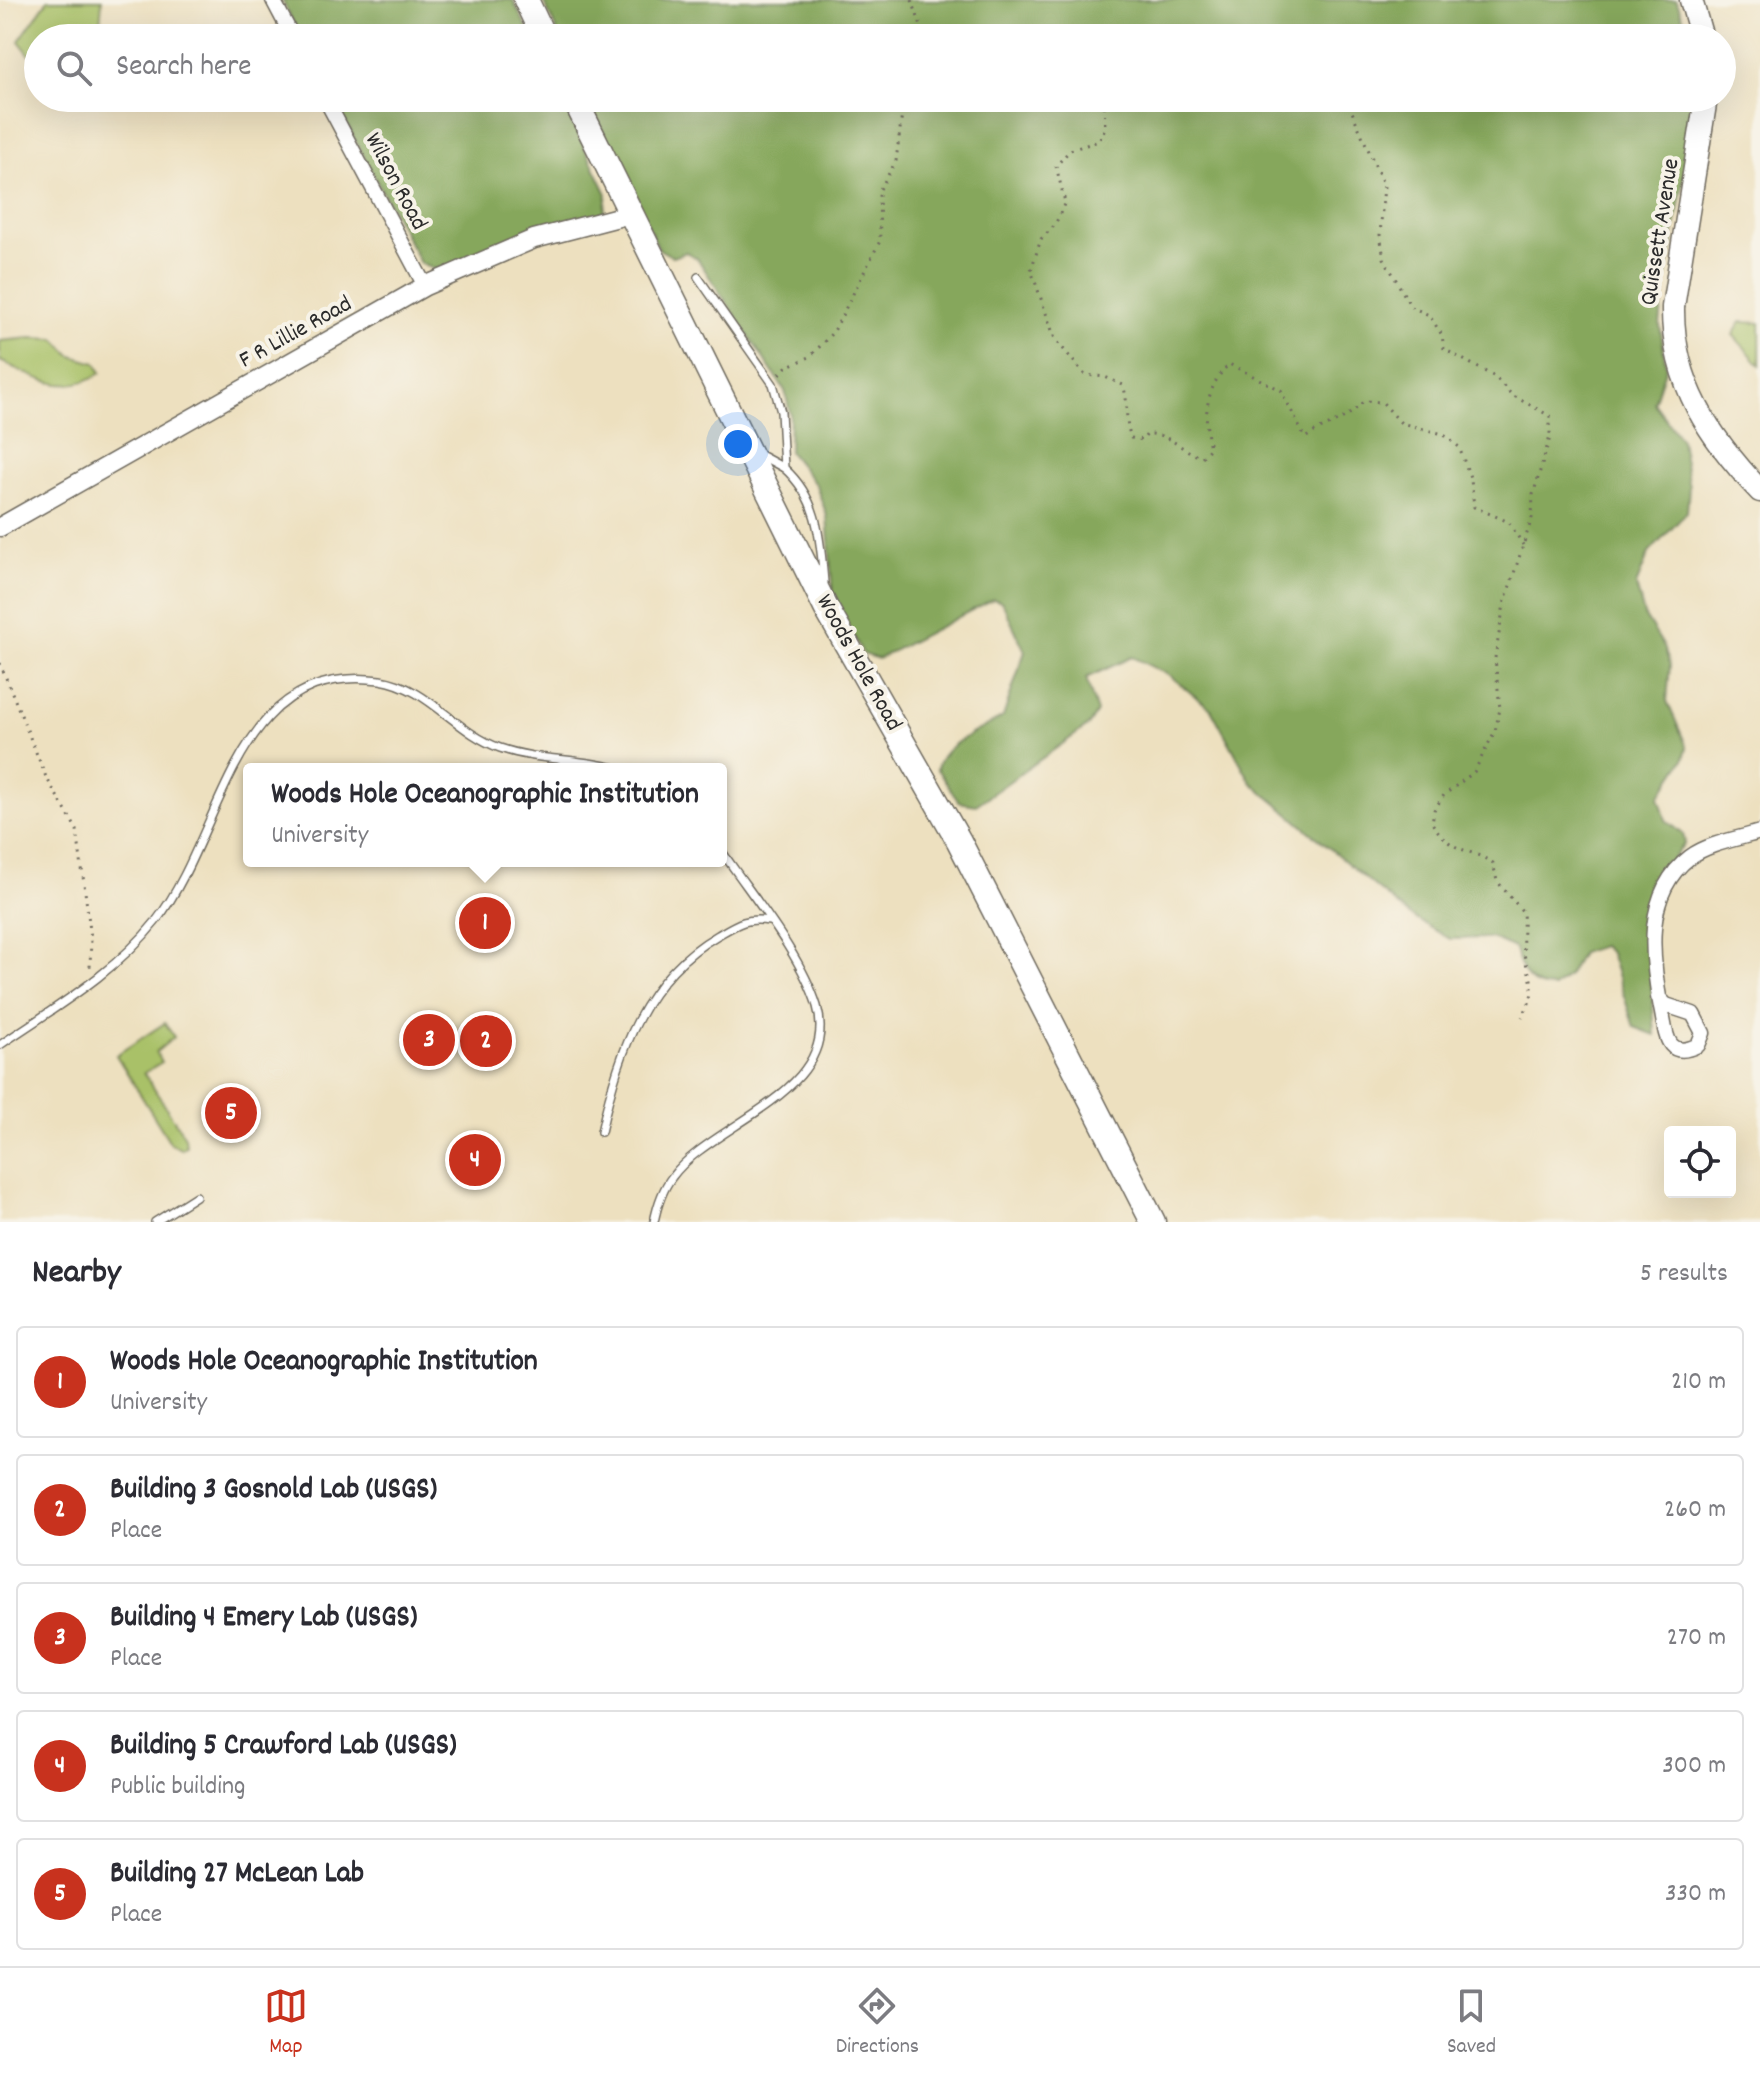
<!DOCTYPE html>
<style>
:root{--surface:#fff;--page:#f2f2f3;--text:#2b2b33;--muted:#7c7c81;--line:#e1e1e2;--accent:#c8321e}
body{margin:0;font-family:Dekko,sans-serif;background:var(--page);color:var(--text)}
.controls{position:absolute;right:24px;bottom:24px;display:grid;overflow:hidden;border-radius:8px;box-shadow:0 8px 32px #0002}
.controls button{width:72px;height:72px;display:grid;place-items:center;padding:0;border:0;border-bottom:2px solid var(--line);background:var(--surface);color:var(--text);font:40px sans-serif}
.you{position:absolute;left:738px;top:444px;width:28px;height:28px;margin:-20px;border:6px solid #fff;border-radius:50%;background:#1a73e8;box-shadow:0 0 0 12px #1a73e833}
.badge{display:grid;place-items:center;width:52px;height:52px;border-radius:50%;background:var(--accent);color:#fff;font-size:26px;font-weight:700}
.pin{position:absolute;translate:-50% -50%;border:4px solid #fff;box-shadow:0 2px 8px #0006}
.popup{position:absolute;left:243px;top:763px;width:484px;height:104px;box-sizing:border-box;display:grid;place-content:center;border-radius:8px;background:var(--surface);filter:drop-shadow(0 2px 6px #0005);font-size:26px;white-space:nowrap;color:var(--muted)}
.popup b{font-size:30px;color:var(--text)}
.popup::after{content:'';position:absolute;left:50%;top:100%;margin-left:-16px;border:16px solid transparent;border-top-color:var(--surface)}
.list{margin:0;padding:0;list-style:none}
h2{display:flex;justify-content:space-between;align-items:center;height:104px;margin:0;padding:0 32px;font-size:34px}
h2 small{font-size:26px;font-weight:400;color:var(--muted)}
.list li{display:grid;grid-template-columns:52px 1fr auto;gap:24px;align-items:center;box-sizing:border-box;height:112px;margin:0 16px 16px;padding:0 16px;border:2px solid var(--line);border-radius:8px}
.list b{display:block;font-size:30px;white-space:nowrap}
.list p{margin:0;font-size:26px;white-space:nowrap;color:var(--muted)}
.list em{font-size:26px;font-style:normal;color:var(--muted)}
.icon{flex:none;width:44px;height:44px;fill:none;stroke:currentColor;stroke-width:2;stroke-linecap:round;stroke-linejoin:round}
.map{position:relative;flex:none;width:1760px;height:1222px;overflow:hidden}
.search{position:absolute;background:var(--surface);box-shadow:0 8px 32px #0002;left:24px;right:24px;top:24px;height:88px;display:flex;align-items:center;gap:20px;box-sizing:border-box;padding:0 28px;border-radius:44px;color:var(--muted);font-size:30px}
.sheet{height:744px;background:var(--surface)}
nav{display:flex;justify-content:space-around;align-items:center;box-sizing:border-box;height:112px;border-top:2px solid var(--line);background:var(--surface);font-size:22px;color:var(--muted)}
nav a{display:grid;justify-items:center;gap:4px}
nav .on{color:var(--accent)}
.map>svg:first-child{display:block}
</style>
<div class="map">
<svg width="1760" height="1222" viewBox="0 0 1760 1222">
<rect width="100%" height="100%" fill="#f7f3e8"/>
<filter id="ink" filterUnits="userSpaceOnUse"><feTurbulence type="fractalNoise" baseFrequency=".0125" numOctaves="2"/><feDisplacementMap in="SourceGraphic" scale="16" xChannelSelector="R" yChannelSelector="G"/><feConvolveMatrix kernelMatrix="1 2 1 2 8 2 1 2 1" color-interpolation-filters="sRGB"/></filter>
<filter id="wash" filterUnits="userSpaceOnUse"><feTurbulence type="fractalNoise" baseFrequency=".006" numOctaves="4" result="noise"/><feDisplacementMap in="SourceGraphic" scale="32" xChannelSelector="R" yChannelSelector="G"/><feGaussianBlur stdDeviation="1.8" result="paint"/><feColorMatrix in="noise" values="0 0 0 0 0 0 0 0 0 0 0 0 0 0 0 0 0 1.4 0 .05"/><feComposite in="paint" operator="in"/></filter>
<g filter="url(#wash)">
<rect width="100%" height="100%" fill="#ede0bf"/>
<g fill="#a9c167" stroke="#6a7649" stroke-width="2">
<polygon points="48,0 102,0 99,38 38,38 38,65 19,41"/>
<polygon points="1741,322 1760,323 1760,365 1733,335"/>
<path d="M31,338L55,339L72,356L96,363L101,373C63,397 38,378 0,361V341Z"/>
<polygon points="165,1023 174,1037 156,1052 162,1062 144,1073 185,1137 186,1146 182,1149 171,1144 116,1055"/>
</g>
<g fill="#86a75c" stroke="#586944" stroke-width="2">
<polygon points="282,0 513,0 532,38 301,38"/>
<polygon points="543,0 1676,0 1691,38 560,38"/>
<polygon points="333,98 561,98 607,194 604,212 444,269 436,270 420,263"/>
<path d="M587,98H1694L1693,127L1664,290L1660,325L1666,367L1654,403L1681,440L1689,487L1687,512L1649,553L1636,585L1644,615L1664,647L1670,665L1667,701L1687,747L1684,759L1659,797L1666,820L1683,834L1685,842L1656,884L1646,909L1655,1035L1634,1027L1610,953L1602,946L1581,953L1568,976L1554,988C1525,987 1524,973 1514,948L1492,938L1450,939L1409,915L1251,782L1211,709L1169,675L1132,657L1086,678L1097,712L1089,725L976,805L959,802L937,769C941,743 982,730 1003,717L1025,651L1002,602L993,599L878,659L863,654L833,597L827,516L816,485L789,452L790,413L785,391L697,258L686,252L673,257L659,249Z"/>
</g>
</g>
<g filter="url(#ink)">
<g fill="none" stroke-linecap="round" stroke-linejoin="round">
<g stroke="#6f6a5f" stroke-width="10">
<g id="service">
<path d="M698,277L773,384L781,412L784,468C819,499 820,539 824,582"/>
<polyline points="758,454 784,468"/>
<path d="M0,1045C54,1008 115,973 156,921C225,833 232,660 380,680C428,687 455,732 500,748C537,761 580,758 619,769"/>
<path d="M601,1132C618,1053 644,978 718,935C737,924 747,917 769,921"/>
<polyline points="155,1222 196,1196"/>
<path d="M654,1222C657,1207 662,1190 672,1177C711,1123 842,1092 817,1006C801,954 752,896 721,850"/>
</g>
</g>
<g stroke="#6f6a5f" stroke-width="17">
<g id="minor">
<polyline points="273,0 293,38"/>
<polyline points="325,98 425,286"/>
<path d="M1658,997L1666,1005L1693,1014L1703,1033L1698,1045C1664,1062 1666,1029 1661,1008C1651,957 1643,893 1690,857C1709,843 1738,839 1760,832"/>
</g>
</g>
<g stroke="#6f6a5f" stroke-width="21">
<polyline id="tertiary" points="0,527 425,286 534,239 630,214"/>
</g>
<g stroke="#6f6a5f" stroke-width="25">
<g id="secondary">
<polyline points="1691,0 1702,38"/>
<path d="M1706,98L1673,307C1672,383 1710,438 1760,491"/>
</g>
</g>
<g stroke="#6f6a5f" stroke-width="27">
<g id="trunk">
<polyline points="526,0 544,38"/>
<polyline points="574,98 826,608 959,841 1153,1222"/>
</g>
</g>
<g stroke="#6f6a5f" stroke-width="3" stroke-dasharray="2 6" stroke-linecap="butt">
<polyline points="912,0 925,38"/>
<polyline points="1160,38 1164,38"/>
<path d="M1104,98L1105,128L1099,141L1070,150L1056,166L1065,202L1055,225L1041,239L1031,270L1055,339L1085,375L1105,377L1123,385C1130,406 1123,414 1131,438L1143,440L1147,434C1170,433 1181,451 1202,457L1210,448C1203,417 1205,388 1229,364L1281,390L1305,438C1329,421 1341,425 1364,401L1382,402L1401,423L1443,434L1459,447L1471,480L1474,507L1509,522L1523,545"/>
<path d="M1346,98L1384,186L1380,235L1384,258L1411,307L1429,315L1442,335L1444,349L1495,377L1512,395L1550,416V437L1533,495L1532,518L1504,604L1495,658L1500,709L1495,731L1474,772L1444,795L1434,810L1432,823C1453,855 1466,846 1493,863L1497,881L1523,912C1524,923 1522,934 1523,944C1525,978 1543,982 1522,1017"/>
<polyline points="780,374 786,367 810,357 834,331 880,241 879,191 896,161 904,98"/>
<polyline points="0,663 46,777 77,830 91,938 90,968"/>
</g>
<use href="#service" stroke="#fff" stroke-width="7"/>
<use href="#minor" stroke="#fff" stroke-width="14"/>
<use href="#tertiary" stroke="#fff" stroke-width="18"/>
<use href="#secondary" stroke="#fff" stroke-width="22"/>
<use href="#trunk" stroke="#fff" stroke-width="24"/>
</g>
</g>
<g text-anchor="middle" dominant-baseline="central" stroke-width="8" stroke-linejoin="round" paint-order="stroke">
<g font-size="24" fill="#2b2b2b" stroke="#f7f3e8">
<text transform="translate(395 182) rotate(62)">Wilson Road</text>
<text transform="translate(1661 232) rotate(-81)">Quissett Avenue</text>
<text transform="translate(296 333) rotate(-29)">F R Lillie Road</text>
<text transform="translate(858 663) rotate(61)">Woods Hole Road</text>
</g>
</g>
</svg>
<div class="controls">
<button><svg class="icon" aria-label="locate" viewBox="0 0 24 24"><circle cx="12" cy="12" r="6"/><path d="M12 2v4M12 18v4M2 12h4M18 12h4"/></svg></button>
</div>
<div class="you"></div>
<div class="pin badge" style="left:485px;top:923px">1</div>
<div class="popup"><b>Woods Hole Oceanographic Institution</b>University</div>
<div class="pin badge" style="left:486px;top:1041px">2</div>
<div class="pin badge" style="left:429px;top:1040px">3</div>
<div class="pin badge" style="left:475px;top:1160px">4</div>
<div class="pin badge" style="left:231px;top:1113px">5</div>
<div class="search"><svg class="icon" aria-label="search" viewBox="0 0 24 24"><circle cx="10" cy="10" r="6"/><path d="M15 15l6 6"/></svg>Search here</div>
</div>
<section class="sheet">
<h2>Nearby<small>5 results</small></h2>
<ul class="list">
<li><span class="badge">1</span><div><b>Woods Hole Oceanographic Institution</b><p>University</p></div><em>210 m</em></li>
<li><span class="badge">2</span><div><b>Building 3 Gosnold Lab (USGS)</b><p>Place</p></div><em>260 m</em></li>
<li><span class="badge">3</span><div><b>Building 4 Emery Lab (USGS)</b><p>Place</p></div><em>270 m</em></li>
<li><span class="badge">4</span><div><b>Building 5 Crawford Lab (USGS)</b><p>Public building</p></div><em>300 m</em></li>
<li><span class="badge">5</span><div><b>Building 27 McLean Lab</b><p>Place</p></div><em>330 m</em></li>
</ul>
</section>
<nav>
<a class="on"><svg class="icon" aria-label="map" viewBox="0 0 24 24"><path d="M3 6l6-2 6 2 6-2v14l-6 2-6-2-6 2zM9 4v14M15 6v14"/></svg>Map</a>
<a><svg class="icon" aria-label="directions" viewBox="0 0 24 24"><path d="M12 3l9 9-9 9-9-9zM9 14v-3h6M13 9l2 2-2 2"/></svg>Directions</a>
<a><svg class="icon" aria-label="saved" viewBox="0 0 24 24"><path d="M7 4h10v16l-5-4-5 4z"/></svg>Saved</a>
</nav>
